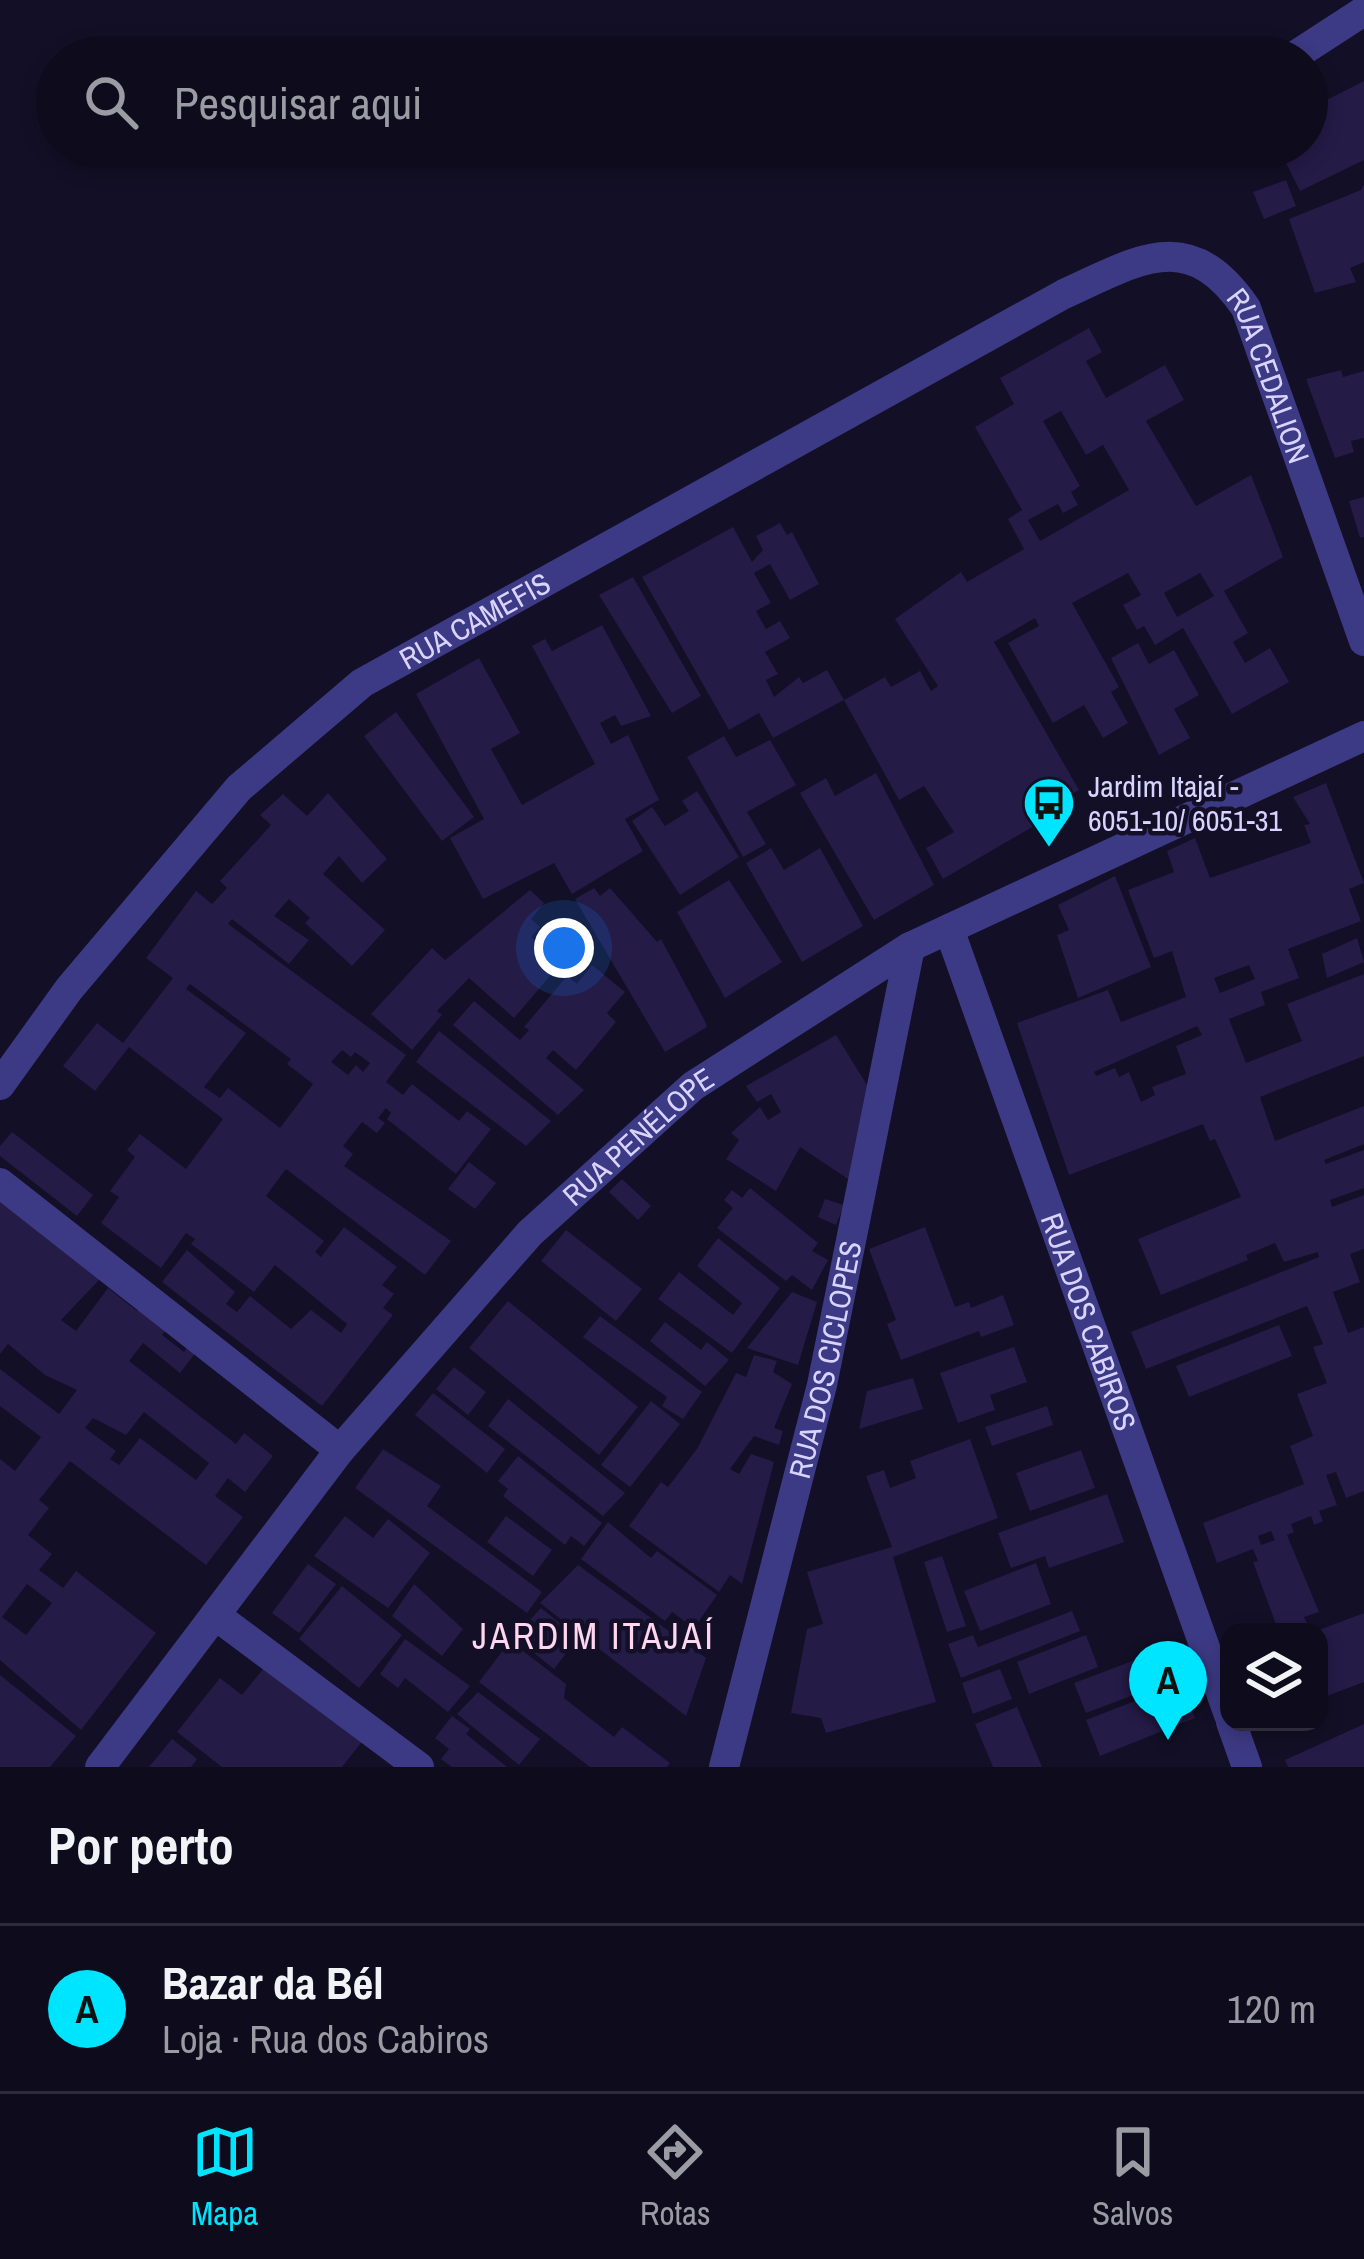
<!DOCTYPE html>
<html lang="pt">
<meta charset="utf-8">
<style>
:root{--surface:#0e0b1c;--page:#1c1929;--text:#f1f3f6;--muted:#9b9ba3;--line:#2e2b3b;--accent:#00e5ff}
body{margin:0;font-family:"Archivo Narrow",sans-serif;background:var(--page);color:var(--text)}
.controls{position:absolute;right:36px;bottom:36px;display:grid;overflow:hidden;border-radius:24px;box-shadow:0 6px 18px #0003}
.controls button{width:108px;height:108px;display:grid;place-items:center;padding:0;border:0;border-bottom:3px solid var(--line);background:var(--surface);color:var(--text);font:60px sans-serif}
.you{position:absolute;left:564px;top:948px;width:42px;height:42px;margin:-30px;border:9px solid #fff;border-radius:50%;background:#1a73e8;box-shadow:0 0 0 18px #1a73e833}
.badge{display:grid;place-items:center;width:78px;height:78px;border-radius:50%;background:var(--accent);color:#111;font-size:39px;font-weight:700}
.pin{position:absolute;translate:-50% -99px;filter:drop-shadow(0 3px 6px #0008)}
.pin::after{content:'';position:absolute;top:63px;width:42px;height:36px;background:inherit;clip-path:polygon(0 0,100% 0,50% 100%)}
.list{margin:0;padding:0;list-style:none}
h2{display:flex;justify-content:space-between;align-items:center;height:156px;margin:0;padding:0 48px;font-size:51px}
h2 small{font-size:39px;font-weight:400;color:var(--muted)}
.list li{display:grid;grid-template-columns:78px 1fr auto;gap:36px;align-items:center;box-sizing:border-box;height:168px;padding:0 48px;border-top:3px solid var(--line)}
.list b{display:block;font-size:45px;white-space:nowrap}
.list p{margin:0;font-size:39px;white-space:nowrap;color:var(--muted)}
.list em{font-size:39px;font-style:normal;color:var(--muted)}
.icon{flex:none;width:66px;height:66px;fill:none;stroke:currentColor;stroke-width:2;stroke-linecap:round;stroke-linejoin:round}
.map{position:relative;flex:none;width:1364px;height:1767px;overflow:hidden}
.search{position:absolute;background:var(--surface);box-shadow:0 6px 18px #0003;left:36px;right:36px;top:36px;height:132px;display:flex;align-items:center;gap:30px;box-sizing:border-box;padding:0 42px;border-radius:66px;color:var(--muted);font-size:45px}
.sheet{height:324px;background:var(--surface)}
nav{display:flex;justify-content:space-around;align-items:center;box-sizing:border-box;height:168px;border-top:3px solid var(--line);background:var(--surface);font-size:33px;color:var(--muted)}
nav a{display:grid;justify-items:center;gap:6px}
nav .on{color:var(--accent)}
.map>svg:first-child{display:block}
</style>
<div class="map">
<svg width="1364" height="1767" viewBox="0 0 1364 1767">
<rect width="100%" height="100%" fill="#130f26"/>
<g fill="#241b47" fill-rule="evenodd">
<polygon points="1364,81 1364,160 1300,191 1278,147 1307,147 1307,110"/>
<polygon points="1286,180 1296,206 1264,219 1253,192"/>
<polygon points="1364,184 1364,262 1350,268 1356,282 1315,293 1289,219 1361,190"/>
<path d="M1089,328L1102,352L1086,361L1106,398L1165,365L1184,400L1146,421L1196,506L1251,475L1283,557L1224,591L1248,633L1233,642L1245,663L1270,648L1289,682L1232,714L1183,628L1155,645L1144,626L1137,630L1123,605L1141,595L1128,573L1072,603L1119,687L1111,692L1128,723L1103,738L1084,705L1053,723L1008,643L1039,626L1035,618L994,642L1079,790L1047,808L1051,816L943,879L926,848L954,832L924,786L899,800L844,700L773,738L759,713L729,730L642,577L733,527L752,562L763,550L756,536L780,523L787,535L792,532L819,584L790,600L770,564L754,573L771,603L756,611L766,629L780,621L790,638L765,652L778,674L766,680L774,697L799,677L803,683L827,670L844,700L885,677L891,687L920,671L931,691L938,686L895,619L961,572L967,582L1024,549L1008,519L1022,510L975,427L1014,404L1000,378ZM1061,411L1086,455L1103,445L1129,490L1040,541L1028,520L1058,504L1063,513L1078,505L1071,492L1080,486L1043,421ZM1200,573L1214,596L1177,617L1164,593Z"/>
<polygon points="1341,370 1343,377 1364,371 1364,438 1351,441 1354,452 1335,458 1306,379"/>
<polygon points="1364,497 1364,537 1360,538 1349,501"/>
<polygon points="633,577 701,696 672,713 599,595"/>
<polygon points="602,625 651,716 621,726 615,715 600,723 611,744 628,735 659,800 625,819 643,851 572,894 554,863 483,899 450,838 484,819 416,694 479,658 520,733 491,749 522,805 595,764 532,646 545,639 552,651"/>
<polygon points="1138,643 1149,664 1174,650 1199,695 1174,709 1190,738 1159,755 1111,658"/>
<polygon points="396,712 474,817 442,841 364,736"/>
<polygon points="724,736 736,757 770,740 796,785 747,812 766,844 743,857 687,757"/>
<polygon points="876,773 934,885 874,920 800,793 826,778 835,796"/>
<path d="M1326,783L1364,883L1349,889L1361,921L1288,949L1299,978L1261,992L1265,1005L1229,1019L1246,1063L1302,1041L1287,1004L1364,974V1056L1260,1097L1275,1141L1364,1106V1144L1324,1160L1326,1164L1364,1150V1188L1330,1200L1332,1207L1364,1195V1249L1350,1254L1360,1282L1333,1292L1348,1333L1364,1327V1491L1346,1498L1336,1472L1326,1475L1337,1505L1319,1511L1323,1521L1314,1525L1311,1516L1291,1524L1294,1532L1287,1535L1319,1612L1304,1617L1311,1632H1265L1277,1627L1253,1562L1258,1561L1253,1549L1217,1563L1203,1523L1304,1484L1290,1446L1313,1436L1297,1394L1327,1383L1313,1347L1323,1344L1307,1306L1146,1369L1131,1332L1319,1257L1318,1252L1284,1262L1275,1243L1246,1255L1248,1260L1161,1295L1138,1239L1241,1197L1215,1139L1210,1141L1203,1124L1069,1175L1017,1023L1108,990L1121,1022L1186,997L1172,951L1154,958L1128,890L1174,872L1167,851L1195,838L1210,878L1311,843L1304,825L1310,824L1293,797ZM1249,965L1255,979L1220,993L1214,978ZM1197,1026L1202,1035L1176,1046L1186,1074L1152,1087L1155,1095L1141,1102L1129,1072L1119,1077L1115,1068L1096,1076L1094,1072ZM1271,1531L1275,1540L1261,1545L1258,1536Z"/>
<polygon points="697,791 739,857 680,895 632,821 652,807 665,826 689,811 682,801"/>
<path d="M328,793L387,859L362,883L339,856L323,874L385,930L352,966L305,923L310,918L289,899L274,916L309,940L289,964L232,919L228,924L406,1055L386,1082L403,1095L412,1084L459,1121L467,1111L491,1129L456,1174L387,1119L391,1113L386,1108L378,1118L385,1123L377,1133L362,1122L343,1146L353,1154L344,1166L451,1241L425,1275L286,1169L266,1196L324,1241L315,1252L321,1257L344,1227L397,1267L382,1285L394,1294L383,1308L393,1315L322,1406L162,1282L187,1250L235,1292L226,1304L237,1312L250,1296L291,1329L311,1310L341,1333L347,1324L275,1265L254,1292L191,1244L195,1239L186,1233L161,1268L101,1223L119,1197L110,1191L135,1157L127,1150L140,1134L186,1169L223,1119L129,1047L95,1091L63,1066L97,1023L123,1043L173,978L146,958L196,891L212,904L227,888L220,881L271,825L260,815L283,794L307,816ZM190,984L291,1059L287,1064L313,1084L280,1128L228,1088L220,1098L204,1087L246,1033L186,989ZM342,1050L351,1057L355,1052L370,1063L363,1072L356,1065L348,1075L331,1062Z"/>
<polygon points="771,848 784,870 820,848 863,926 802,962 746,863"/>
<polygon points="1115,876 1151,967 1078,998 1057,935 1069,930 1058,905"/>
<polygon points="729,880 782,962 725,998 677,912"/>
<polygon points="594,888 600,896 610,888 657,942 661,939 705,1021 707,1027 665,1052 575,899"/>
<polygon points="530,890 544,903 531,919 540,927 531,937 562,962 514,1018 469,978 437,1011 442,1015 412,1050 371,1014 432,948 445,960"/>
<polygon points="1357,938 1364,962 1327,978 1322,954"/>
<polygon points="592,965 625,992 607,1013 616,1022 576,1070 553,1050 546,1058 584,1090 558,1115 453,1025 474,1001 520,1040 529,1030 524,1027 567,976 577,984"/>
<polygon points="439,1031 551,1121 526,1146 416,1062"/>
<polygon points="836,1035 872,1093 851,1181 800,1147 776,1191 726,1159 739,1140 731,1133 760,1107 768,1120 781,1112 771,1094 757,1102 746,1086"/>
<polygon points="12,1132 93,1195 77,1216 0,1156 0,1146"/>
<polygon points="469,1162 496,1183 475,1209 448,1189"/>
<polygon points="622,1179 651,1206 638,1220 609,1192"/>
<polygon points="750,1188 818,1243 812,1251 828,1260 812,1290 792,1275 786,1281 717,1228 733,1208 724,1200 732,1190 742,1198"/>
<path d="M0,1199L102,1277L61,1320L76,1331L108,1288L137,1311L141,1307L168,1328L162,1335L184,1352L190,1344L197,1351L180,1373L143,1343L129,1361L236,1444L244,1433L273,1456L245,1492L228,1478L215,1496L243,1517L206,1565L70,1461L39,1500L49,1508L28,1535L52,1554L39,1570L63,1588L76,1571L156,1633L81,1730L0,1660V1459L15,1471L41,1437L0,1406V1369L59,1414L77,1390L45,1375L8,1344L0,1354ZM144,1412L209,1463L196,1480L140,1438L119,1465L110,1459L116,1451L85,1428L93,1418L126,1435ZM27,1584L52,1603L26,1635L2,1617Z"/>
<polygon points="825,1199 844,1205 836,1225 818,1217"/>
<polygon points="925,1227 955,1307 969,1302 971,1308 1003,1295 1014,1325 981,1337 979,1331 901,1360 887,1324 896,1320 869,1249"/>
<polygon points="566,1230 642,1289 616,1321 541,1261"/>
<polygon points="718,1238 780,1288 732,1353 658,1299 679,1272 733,1315 742,1303 697,1266"/>
<polygon points="792,1292 817,1302 798,1365 747,1348"/>
<polygon points="508,1301 638,1407 599,1455 469,1348"/>
<polygon points="600,1316 702,1392 683,1419 662,1406 667,1397 583,1337"/>
<polygon points="665,1322 701,1350 707,1342 729,1360 705,1386 650,1341"/>
<polygon points="1279,1325 1292,1356 1189,1397 1176,1366"/>
<polygon points="1014,1347 1027,1382 990,1395 995,1410 958,1423 940,1373"/>
<polygon points="754,1355 777,1361 773,1372 792,1384 774,1428 783,1431 779,1445 754,1436 730,1469 739,1474 751,1454 774,1462 742,1584 730,1575 719,1592 629,1526 661,1482 668,1487 697,1449 736,1373 746,1377"/>
<polygon points="454,1367 486,1392 468,1415 436,1389"/>
<polygon points="913,1378 923,1409 859,1429 867,1391"/>
<polygon points="433,1393 505,1449 487,1473 415,1415"/>
<polygon points="508,1399 625,1493 603,1516 488,1426"/>
<polygon points="651,1401 680,1424 630,1487 601,1465"/>
<polygon points="1047,1406 1053,1425 992,1446 985,1427"/>
<polygon points="970,1439 998,1518 893,1557 936,1702 826,1733 821,1718 791,1713 807,1629 823,1624 807,1572 892,1547 866,1476 884,1470 890,1488 916,1478 910,1461"/>
<polygon points="383,1449 441,1486 427,1506 542,1592 527,1613 355,1488"/>
<polygon points="1081,1450 1095,1488 1030,1511 1016,1473"/>
<polygon points="518,1456 602,1523 584,1546 571,1536 565,1545 503,1496 508,1489 498,1481"/>
<polygon points="1107,1494 1124,1542 1049,1568 1045,1556 1011,1568 998,1533"/>
<polygon points="345,1516 373,1538 388,1519 430,1553 388,1608 314,1556"/>
<polygon points="506,1516 552,1550 533,1576 487,1542"/>
<polygon points="608,1522 651,1558 657,1551 717,1595 694,1628 672,1612 665,1621 581,1559"/>
<polygon points="942,1556 966,1626 947,1632 924,1562"/>
<polygon points="1036,1563 1051,1604 980,1631 964,1591"/>
<polygon points="308,1564 336,1584 299,1633 272,1613"/>
<polygon points="578,1565 706,1658 686,1716 540,1603"/>
<polygon points="414,1584 463,1629 442,1656 392,1616"/>
<polygon points="342,1586 402,1635 359,1688 299,1639"/>
<polygon points="541,1608 578,1638 554,1669 514,1637"/>
<polygon points="1072,1611 1080,1631 961,1678 948,1644 973,1635 978,1647"/>
<polygon points="1364,1613 1364,1682 1319,1699 1319,1630"/>
<polygon points="1086,1635 1098,1667 1029,1694 1017,1662"/>
<polygon points="405,1639 470,1686 448,1712 405,1678 398,1688 380,1674"/>
<polygon points="510,1641 566,1684 564,1698 614,1737 622,1727 670,1763 667,1767 590,1767 479,1682"/>
<polygon points="1159,1651 1171,1681 1086,1713 1074,1683"/>
<polygon points="268,1663 364,1739 342,1767 222,1767 177,1732 220,1678 242,1695"/>
<polygon points="1000,1669 1012,1699 973,1714 962,1683"/>
<polygon points="0,1675 76,1736 50,1767 0,1767"/>
<polygon points="1181,1683 1195,1718 1100,1756 1086,1720"/>
<polygon points="478,1692 540,1739 519,1765 457,1714"/>
<polygon points="1017,1707 1042,1767 993,1767 975,1724"/>
<polygon points="452,1716 470,1729 466,1734 507,1767 452,1767 441,1759 449,1749 435,1738"/>
<polygon points="1364,1724 1364,1767 1288,1767 1285,1760"/>
<polygon points="172,1739 197,1759 191,1767 149,1767"/>
</g>
<g fill="none" stroke-linecap="round" stroke-linejoin="round">
<g stroke="#3d3a85" stroke-width="30">
<polyline points="1293,57 1364,11"/>
<path id="s1" d="M949,929L1229,1715"/>
<path id="s2" d="M0,1085L69,989L239,788L362,683L1064,294C1139,260 1189,225 1246,308L1364,641"/>
<polyline points="0,1183 340,1450"/>
<polyline points="215,1615 419,1767"/>
<polyline points="1231,1722 1247,1767"/>
<path id="s3" d="M100,1767L340,1450L530,1233L693,1086L910,947L1364,736"/>
<path id="s4" d="M724,1767L822,1385L910,947"/>
</g>
</g>
<defs>
<g id="bus-pin" transform="scale(2.7)"><path d="M0 17L-7.5 6A9.5 9.5 0 1 1 7.5 6Z" fill="#00e5ff" stroke="#130f26"/><path d="M-5-6H5V4H4V6H2V4H-2V6H-4V4H-5ZM-3.5-4V0h7V-4ZM-3.5 1.2v1.5H-2V1.2ZM2 1.2v1.5H3.5V1.2Z" fill="#111"/></g>
</defs>
<g fill-rule="evenodd">
<use href="#bus-pin" x="1049" y="803"/>
</g>
<g text-anchor="middle" dominant-baseline="central" stroke-width="9" stroke-linejoin="round" paint-order="stroke">
<g font-size="30" fill="#d9d4ff" stroke="#130f26">
<text stroke="none"><textPath href="#s2" startOffset="1626">RUA CEDALION</textPath></text>
<text stroke="none"><textPath href="#s2" startOffset="672">RUA CAMEFIS</textPath></text>
<text stroke="none"><textPath href="#s3" startOffset="831">RUA PENÉLOPE</textPath></text>
<text stroke="none"><textPath href="#s1" startOffset="417">RUA DOS CABIROS</textPath></text>
<text stroke="none"><textPath href="#s4" startOffset="420">RUA DOS CICLOPES</textPath></text>
</g>
<g font-size="30" fill="#d9d4ff" stroke="#130f26" text-anchor="start">
<text x="1088" y="786">Jardim Itajaí -<tspan x="1088" dy="34">6051-10/ 6051-31</tspan></text>
</g>
<g font-size="36" letter-spacing="3" fill="#ffd6f0" stroke="#130f26">
<text x="594" y="1636">JARDIM ITAJAÍ</text>
</g>
</g>
</svg>
<div class="controls">
<button><svg class="icon" aria-label="layers" viewBox="0 0 24 24"><path d="M12 4l9 5-9 5-9-5zM3 14l9 5 9-5"/></svg></button>
</div>
<div class="you"></div>
<div class="pin badge" style="left:1168px;top:1740px">A</div>
<div class="search"><svg class="icon" aria-label="search" viewBox="0 0 24 24"><circle cx="10" cy="10" r="6"/><path d="M15 15l6 6"/></svg>Pesquisar aqui</div>
</div>
<section class="sheet">
<h2>Por perto<small></small></h2>
<ul class="list">
<li><span class="badge">A</span><div><b>Bazar da Bél</b><p>Loja · Rua dos Cabiros</p></div><em>120 m</em></li>
</ul>
</section>
<nav>
<a class="on"><svg class="icon" aria-label="map" viewBox="0 0 24 24"><path d="M3 6l6-2 6 2 6-2v14l-6 2-6-2-6 2zM9 4v14M15 6v14"/></svg>Mapa</a>
<a><svg class="icon" aria-label="directions" viewBox="0 0 24 24"><path d="M12 3l9 9-9 9-9-9zM9 14v-3h6M13 9l2 2-2 2"/></svg>Rotas</a>
<a><svg class="icon" aria-label="saved" viewBox="0 0 24 24"><path d="M7 4h10v16l-5-4-5 4z"/></svg>Salvos</a>
</nav>
